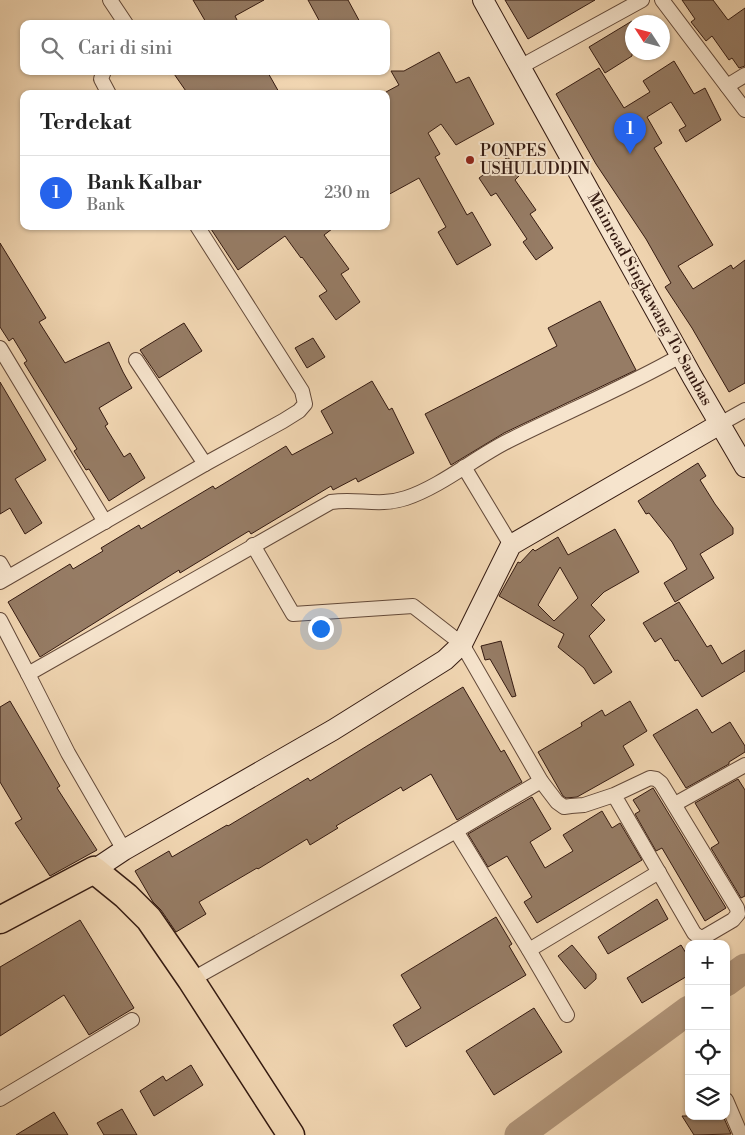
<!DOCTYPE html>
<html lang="id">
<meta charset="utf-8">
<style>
:root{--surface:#fff;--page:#f6f6f6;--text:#222;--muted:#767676;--line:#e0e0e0;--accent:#2563eb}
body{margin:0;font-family:"Libre Bodoni",serif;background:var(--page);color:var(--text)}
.controls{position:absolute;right:15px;bottom:15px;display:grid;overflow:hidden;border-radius:10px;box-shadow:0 1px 4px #0004}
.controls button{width:45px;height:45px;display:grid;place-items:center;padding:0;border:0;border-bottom:1px solid var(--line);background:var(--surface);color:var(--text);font:25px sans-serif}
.compass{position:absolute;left:625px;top:15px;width:45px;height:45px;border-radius:50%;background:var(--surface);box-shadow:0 1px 4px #0004;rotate:306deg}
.you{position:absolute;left:320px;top:628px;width:18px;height:18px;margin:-12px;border:4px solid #fff;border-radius:50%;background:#1a73e8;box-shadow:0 0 0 8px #1a73e833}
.badge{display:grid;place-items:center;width:32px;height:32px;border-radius:50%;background:var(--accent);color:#fff;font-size:16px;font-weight:700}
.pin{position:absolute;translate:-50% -41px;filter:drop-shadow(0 1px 2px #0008)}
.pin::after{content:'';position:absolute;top:26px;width:18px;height:15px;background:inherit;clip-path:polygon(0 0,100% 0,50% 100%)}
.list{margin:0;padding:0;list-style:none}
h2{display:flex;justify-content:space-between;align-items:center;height:65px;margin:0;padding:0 20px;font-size:21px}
h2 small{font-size:16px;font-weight:400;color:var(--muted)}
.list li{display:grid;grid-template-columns:32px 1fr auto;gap:15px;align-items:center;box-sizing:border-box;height:75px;padding:0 20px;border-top:1px solid var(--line)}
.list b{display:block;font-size:19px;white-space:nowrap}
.list p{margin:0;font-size:16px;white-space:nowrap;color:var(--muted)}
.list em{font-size:16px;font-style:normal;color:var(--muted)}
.icon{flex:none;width:28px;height:28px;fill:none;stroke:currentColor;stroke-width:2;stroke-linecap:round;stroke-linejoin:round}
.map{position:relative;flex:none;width:745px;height:1135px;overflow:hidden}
.search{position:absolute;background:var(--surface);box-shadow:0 1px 4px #0004;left:20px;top:20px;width:370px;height:55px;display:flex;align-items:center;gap:12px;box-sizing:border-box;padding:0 18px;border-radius:10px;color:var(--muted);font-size:19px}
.panel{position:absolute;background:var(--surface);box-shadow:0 1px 4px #0004;left:20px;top:90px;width:370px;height:140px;border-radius:10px}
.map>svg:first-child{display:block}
</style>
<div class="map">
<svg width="745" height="1135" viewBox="0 0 745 1135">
<rect width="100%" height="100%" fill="#f1d6b2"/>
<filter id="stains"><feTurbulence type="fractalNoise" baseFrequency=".004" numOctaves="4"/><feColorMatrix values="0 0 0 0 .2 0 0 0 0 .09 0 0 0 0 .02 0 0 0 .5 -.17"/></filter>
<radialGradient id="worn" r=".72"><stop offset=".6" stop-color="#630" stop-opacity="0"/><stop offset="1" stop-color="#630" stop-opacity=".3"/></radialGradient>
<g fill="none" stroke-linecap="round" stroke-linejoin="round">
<g stroke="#b1967b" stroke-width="29">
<polyline points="726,982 745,968"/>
<polyline points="519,1135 689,1010"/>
</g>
</g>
<g fill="#967c65" stroke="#341a11" fill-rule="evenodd">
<polygon points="193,0 264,0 235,16 239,24 207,24"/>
<polygon points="308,0 348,0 361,24 321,24"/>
<polygon points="505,0 595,0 528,39"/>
<polygon points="682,0 713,0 728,20 745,8 745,66 739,68 732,58 729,60 712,36 706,41 691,22 695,19"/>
<polygon points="632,21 632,56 605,73 589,47"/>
<polygon points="439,52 456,83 469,77 494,124 456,145 441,124 428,133 440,154 435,157 467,215 472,212 491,245 457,265 438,232 446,227 419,178 386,196 386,92 399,85 391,71 404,71"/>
<polygon points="674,61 694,94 705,88 721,120 686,142 679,130 686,126 671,102 647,117 662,143 654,148 713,245 678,266 693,289 731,265 733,269 745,260 745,383 729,392 692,328 665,287 671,283 646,239 596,164 556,94 599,68 624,108 650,92 643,81"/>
<polygon points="172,71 267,71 280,94 188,94"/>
<polygon points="508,157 520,175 515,180 536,210 530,214 553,248 536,260 523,242 527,239 496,193 491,196 479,178"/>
<polygon points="209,226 336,226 324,235 349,269 341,274 360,302 336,320 319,296 327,291 302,257 301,258 285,236 238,270"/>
<polygon points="0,243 46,318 39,322 65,363 109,342 123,372 132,388 99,408 108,424 105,426 124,457 130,453 145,478 109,501 89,469 86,470 74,451 77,449 24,363 27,361 13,338 9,341 0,327"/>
<polygon points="600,301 636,370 504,433 451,465 425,414 557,346 548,328"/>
<polygon points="184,323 202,351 159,378 140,350"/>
<polygon points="313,338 325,357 307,368 295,348"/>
<polygon points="372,381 389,410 392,408 414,453 358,482 356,478 333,490 331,486 251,534 249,531 180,573 179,570 40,657 8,602 70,564 73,569 103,551 101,548 139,525 141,529 213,486 215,489 286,446 292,455 333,433 321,411"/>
<polygon points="0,382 46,460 15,479 42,523 25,534 10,508 0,514"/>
<polygon points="698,463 706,476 700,480 715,504 733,528 733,534 700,554 714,578 675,602 664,583 687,569 672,542 649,513 646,514 638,501"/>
<path d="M615,529L639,572L604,592L591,605L605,620L589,636L612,672L594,684L584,668L558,647L564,634L499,596L518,562L520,563L533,549L535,551L558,537L568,555ZM560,567L578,598L554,621L538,605Z"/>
<polygon points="679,602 707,647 711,645 722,664 745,650 745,671 702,697 678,660 675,661 661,638 655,642 643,623"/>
<polygon points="501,641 516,696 512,697 490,659 485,660 481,646"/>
<polygon points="463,687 501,752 504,750 522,782 457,820 431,774 403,791 401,787 336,826 338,828 310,845 307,839 258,869 257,868 199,902 206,914 176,932 161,910 153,902 135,871 169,851 172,857 227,825 228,826 308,778 310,781"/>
<polygon points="10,701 60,786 57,788 97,850 50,876 15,823 22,819 0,782 0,707"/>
<polygon points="630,701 647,731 623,746 634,765 577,797 566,798 563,796 538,752 582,726 581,723 602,710 605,716"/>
<polygon points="697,709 712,733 730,722 745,746 745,752 729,762 729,764 686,788 653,735"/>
<polygon points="738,779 745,790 745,896 741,898 711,848 719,843 695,803"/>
<polygon points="653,788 726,908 705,921 662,848 656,851 635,814 640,811 633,800"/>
<polygon points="532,797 551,829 530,842 545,868 573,851 563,835 602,811 612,828 620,823 642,860 537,923 524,902 532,897 507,856 488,867 468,834"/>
<polygon points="657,899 668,919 608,954 598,937"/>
<polygon points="496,917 512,944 509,946 526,975 406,1047 393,1025 421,1008 401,975"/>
<polygon points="80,920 134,1008 89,1035 64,995 0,1036 0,967"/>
<polygon points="572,945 596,974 596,979 585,989 558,956"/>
<polygon points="681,945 689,958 689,975 642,1003 627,978"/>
<polygon points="534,1008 562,1052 494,1095 466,1051"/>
<polygon points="191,1065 203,1085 154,1116 140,1091 163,1076 166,1081"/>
<polygon points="122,1109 137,1135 104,1135 97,1123"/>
<polygon points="54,1112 68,1135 16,1135"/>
<polygon points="682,1116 723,1116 731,1134 694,1135"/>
</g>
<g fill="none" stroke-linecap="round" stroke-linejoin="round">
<g stroke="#634939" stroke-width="16">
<g id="street">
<polyline points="110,0 126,24"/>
<polyline points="662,0 745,110"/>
<polyline points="520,67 642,0"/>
<polyline points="104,71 101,79 109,94"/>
<polyline points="727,86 745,75"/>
<polyline points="0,348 105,522"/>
<polyline points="136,360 205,464"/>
<polyline points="720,424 745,410"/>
<polyline points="464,467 511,545"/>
<polyline points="253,545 293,614 413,606 462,644 541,781 557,802 564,807 571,806 584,805 614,795 694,933 699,937 704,937 733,920 738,914 737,908 661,783 656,779 650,778 614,795"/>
<polyline points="0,563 8,577"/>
<polyline points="0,582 205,464 283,421 299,411 305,404 302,391 197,226"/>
<polyline points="0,620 28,674"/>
<polyline points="541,781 456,831 529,950 567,1015"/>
<polyline points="675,804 745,765"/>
<path d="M124,850L68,753L28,674L331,502C358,498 379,507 406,498C440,487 476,457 508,441C566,412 626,387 682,355"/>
<polyline points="529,950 659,872"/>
<polyline points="191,980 456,831"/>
<polyline points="0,1099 132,1020"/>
<polyline points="726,1100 741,1135"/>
</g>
</g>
<g stroke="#341a11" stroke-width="22">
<g id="secondary">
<polyline points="483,0 693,378 745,467"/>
<polyline points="94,870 124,850 333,730 445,660 462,644 511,545 720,424"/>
</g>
</g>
<g stroke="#341a11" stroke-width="29">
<polyline id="highway" points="0,920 94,870 126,896 149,919 191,980 291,1135"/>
</g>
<use href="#street" stroke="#f6e4cd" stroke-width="14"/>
<use href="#secondary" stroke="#f6e4cd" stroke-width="20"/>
<use href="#highway" stroke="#f1d6b2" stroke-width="26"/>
</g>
<circle fill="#8f2418" stroke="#f6e4cd" stroke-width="2" cx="470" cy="160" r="5"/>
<g text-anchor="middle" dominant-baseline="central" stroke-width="4" stroke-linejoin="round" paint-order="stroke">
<g font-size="16" fill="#341a11" stroke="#f6e4cd" text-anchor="start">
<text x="480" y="151">PONPES<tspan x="480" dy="18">USHULUDDIN</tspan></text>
</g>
<g font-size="16" fill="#341a11" stroke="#f6e4cd">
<text transform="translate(650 299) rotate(61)">Mainroad Singkawang To Sambas</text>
</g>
</g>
<rect width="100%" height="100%" filter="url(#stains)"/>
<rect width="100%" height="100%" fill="url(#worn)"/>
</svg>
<div class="controls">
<button>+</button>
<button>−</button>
<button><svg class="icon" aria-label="locate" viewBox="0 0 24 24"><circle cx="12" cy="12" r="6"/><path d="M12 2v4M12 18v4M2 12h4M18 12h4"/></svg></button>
<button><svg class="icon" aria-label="layers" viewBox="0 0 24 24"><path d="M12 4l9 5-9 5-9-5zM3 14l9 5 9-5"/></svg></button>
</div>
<svg class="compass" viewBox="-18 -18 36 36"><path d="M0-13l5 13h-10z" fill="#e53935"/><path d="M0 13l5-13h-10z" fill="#767676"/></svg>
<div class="you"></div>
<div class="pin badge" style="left:630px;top:154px">1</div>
<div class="search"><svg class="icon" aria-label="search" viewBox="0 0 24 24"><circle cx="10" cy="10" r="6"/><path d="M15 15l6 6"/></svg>Cari di sini</div>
<section class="panel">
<h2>Terdekat<small></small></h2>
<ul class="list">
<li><span class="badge">1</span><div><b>Bank Kalbar</b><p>Bank</p></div><em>230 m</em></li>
</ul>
</section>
</div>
